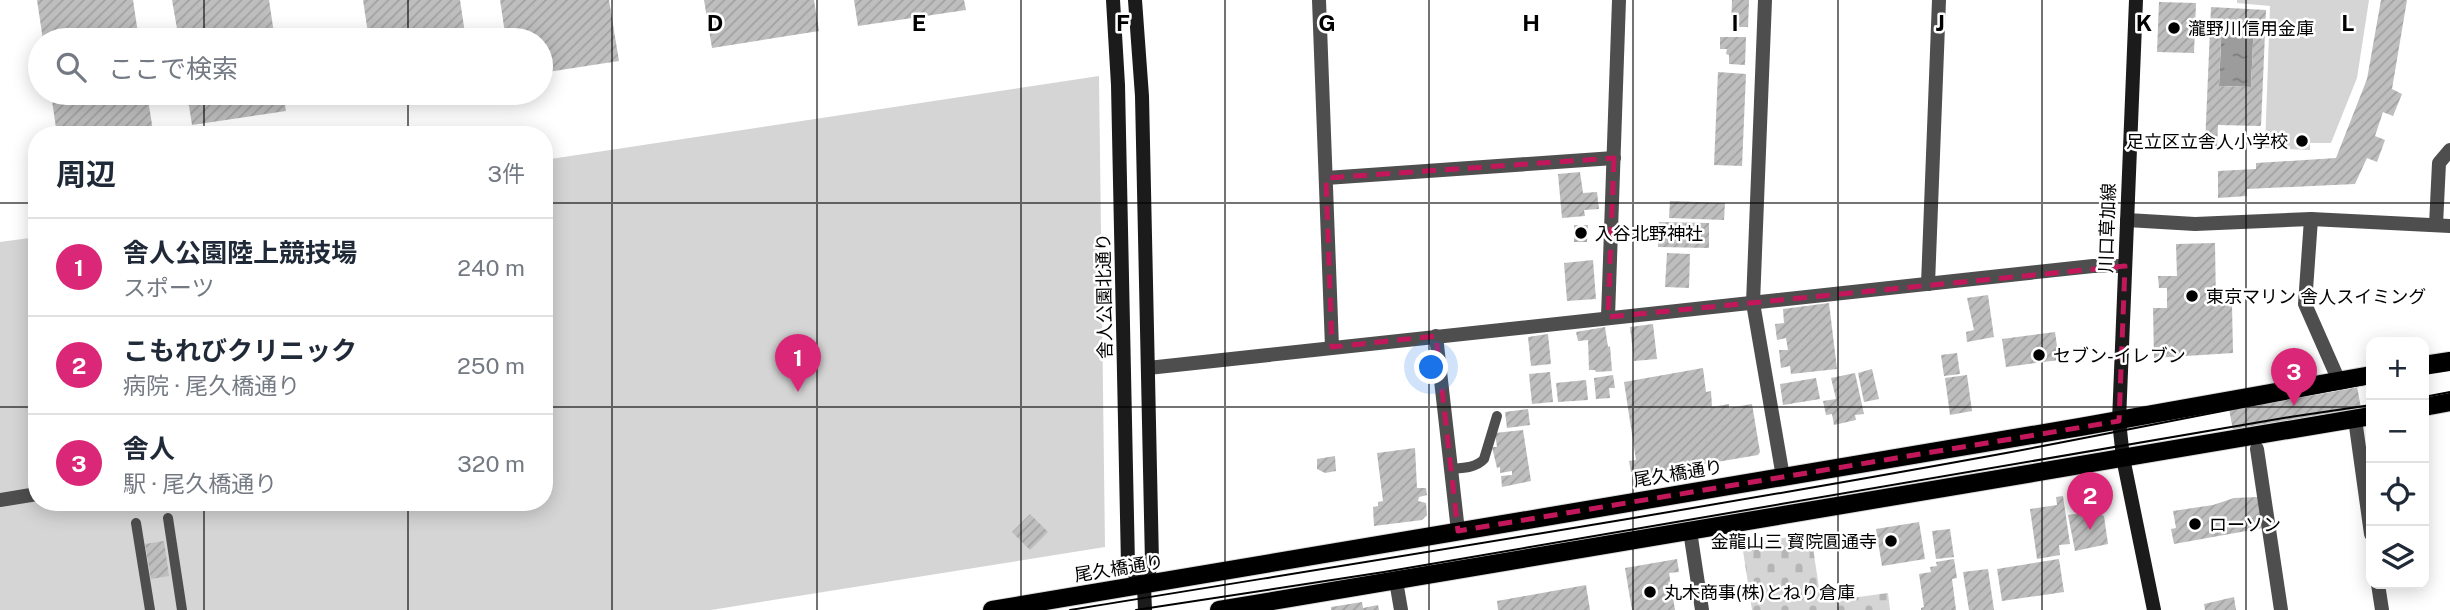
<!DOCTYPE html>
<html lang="ja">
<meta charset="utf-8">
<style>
:root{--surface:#fff;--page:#f2f2f3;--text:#1f2937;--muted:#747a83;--line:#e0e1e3;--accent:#db2777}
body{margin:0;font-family:"Public Sans","Noto Sans JP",sans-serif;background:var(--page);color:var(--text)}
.controls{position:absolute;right:21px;bottom:21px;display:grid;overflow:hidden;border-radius:14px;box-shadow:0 4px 18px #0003}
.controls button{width:63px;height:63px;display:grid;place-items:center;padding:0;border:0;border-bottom:2px solid var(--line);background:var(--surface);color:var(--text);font:35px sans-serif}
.you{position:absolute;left:1432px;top:368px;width:24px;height:24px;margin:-18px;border:5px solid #fff;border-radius:50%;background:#1a73e8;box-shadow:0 0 0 10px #1a73e833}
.badge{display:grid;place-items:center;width:46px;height:46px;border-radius:50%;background:var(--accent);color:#fff;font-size:23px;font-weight:700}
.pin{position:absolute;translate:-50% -58px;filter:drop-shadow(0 2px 4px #0008)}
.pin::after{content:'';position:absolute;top:37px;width:24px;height:21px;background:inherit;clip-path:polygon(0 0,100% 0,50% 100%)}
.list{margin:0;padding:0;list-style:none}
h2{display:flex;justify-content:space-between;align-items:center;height:91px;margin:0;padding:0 28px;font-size:30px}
h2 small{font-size:23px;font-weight:400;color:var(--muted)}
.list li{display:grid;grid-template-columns:46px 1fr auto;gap:21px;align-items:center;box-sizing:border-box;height:98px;padding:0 28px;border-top:2px solid var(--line)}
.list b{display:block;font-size:26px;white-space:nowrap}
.list p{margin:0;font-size:23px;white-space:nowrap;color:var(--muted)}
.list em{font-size:23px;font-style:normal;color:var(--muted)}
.icon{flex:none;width:38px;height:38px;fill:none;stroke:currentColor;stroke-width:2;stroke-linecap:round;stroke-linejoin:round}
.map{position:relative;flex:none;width:2450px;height:610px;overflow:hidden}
.search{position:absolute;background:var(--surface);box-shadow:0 4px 18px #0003;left:28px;top:28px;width:525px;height:77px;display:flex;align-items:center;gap:18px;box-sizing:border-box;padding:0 24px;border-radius:38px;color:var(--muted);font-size:26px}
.panel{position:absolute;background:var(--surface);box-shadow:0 4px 18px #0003;left:28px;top:126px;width:525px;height:385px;border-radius:28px}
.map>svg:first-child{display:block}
</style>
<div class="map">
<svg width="2450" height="610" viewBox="0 0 2450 610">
<defs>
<pattern id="cemetery-stones" width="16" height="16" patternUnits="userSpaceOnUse" patternTransform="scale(1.75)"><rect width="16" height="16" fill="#d5d5d5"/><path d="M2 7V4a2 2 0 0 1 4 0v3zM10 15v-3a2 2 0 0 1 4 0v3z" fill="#b5b5b5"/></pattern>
<pattern id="water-ripples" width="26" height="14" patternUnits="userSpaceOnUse" patternTransform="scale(1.75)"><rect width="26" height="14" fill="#9c9c9c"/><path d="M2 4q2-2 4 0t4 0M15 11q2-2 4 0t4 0" fill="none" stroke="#7d7d7d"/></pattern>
<pattern id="building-hatch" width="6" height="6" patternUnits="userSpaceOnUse" patternTransform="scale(1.75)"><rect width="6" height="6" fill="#bebebe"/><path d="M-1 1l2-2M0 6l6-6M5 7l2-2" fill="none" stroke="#a2a2a2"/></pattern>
</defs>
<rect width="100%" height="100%" fill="#fff"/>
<polygon fill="url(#cemetery-stones)" points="1811,534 1821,602 1888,593 1890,610 1752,610 1742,544"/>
<g fill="#d5d5d5">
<polygon points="2237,0 2369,0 2357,78 2331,143 2310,143 2310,150 2265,148 2270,6 2237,3"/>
<polygon points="1099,76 1105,547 711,610 0,610 0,242 37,237 37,502 544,502 544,160"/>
</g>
<polygon fill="url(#water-ripples)" points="2222,20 2254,21 2251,87 2219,86"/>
<g fill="url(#building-hatch)" fill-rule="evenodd">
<polygon points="37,0 133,0 139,40 43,40"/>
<polygon points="172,0 269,0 275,40 179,40"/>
<polygon points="363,0 460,0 466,40 369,40"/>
<polygon points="500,0 609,0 619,61 541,73 541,40 506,40"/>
<polygon points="704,0 814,0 819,31 712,48"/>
<polygon points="854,0 964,0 966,10 858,26"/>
<polygon points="1732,0 1749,0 1748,27 1731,27"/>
<polygon points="2381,0 2407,0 2392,89 2402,94 2393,116 2383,112 2375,136 2385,140 2377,162 2367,158 2355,184 2247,189 2247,196 2218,198 2218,171 2256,169 2256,163 2336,158 2367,79"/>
<polygon points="2159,2 2196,3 2194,53 2157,52"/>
<path d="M2211,7L2266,10L2261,126L2218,125L2217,146L2205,145ZM2222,20L2254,21L2251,87L2219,86Z"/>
<polygon points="1720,37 1746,37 1745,65 1729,64 1729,55 1726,54 1727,49 1720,49"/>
<polygon points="1718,72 1746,74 1742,166 1714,165"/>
<polygon points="51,93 147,93 153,131 130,135 57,135"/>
<polygon points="187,93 283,93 286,111 192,125"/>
<polygon points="1580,172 1583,193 1597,192 1599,209 1584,210 1585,216 1562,218 1558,174"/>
<polygon points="1670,201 1725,203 1724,220 1669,218"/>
<polygon points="1659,222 1709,223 1709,248 1658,247"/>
<polygon points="1574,225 1588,225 1587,242 1574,242"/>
<polygon points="2215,243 2216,305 2232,304 2233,353 2154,358 2153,308 2167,308 2167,288 2159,288 2158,276 2177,276 2176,244"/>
<polygon points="1667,253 1690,254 1689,288 1665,287"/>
<polygon points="1593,260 1596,299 1567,301 1564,263"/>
<polygon points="1988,295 1994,337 1967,342 1966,332 1974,330 1967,298"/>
<polygon points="1829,303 1837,369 1791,374 1790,366 1781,368 1779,350 1788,350 1786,338 1777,340 1775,324 1784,323 1783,309"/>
<polygon points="1653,324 1657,359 1634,361 1630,327"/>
<polygon points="1605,327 1608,347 1610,346 1612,371 1596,372 1595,370 1589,370 1588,340 1578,341 1576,332"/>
<polygon points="2055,332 2059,360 2006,367 2002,339"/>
<polygon points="1548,334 1551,364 1531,366 1528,337"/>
<polygon points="1957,353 1960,374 1944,376 1941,355"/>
<polygon points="1703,368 1706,392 1711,391 1712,407 1729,404 1729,408 1752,404 1760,452 1758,455 1640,475 1639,471 1631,472 1629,461 1636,460 1624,382"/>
<polygon points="1872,369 1879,399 1864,402 1858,373"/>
<polygon points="1550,372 1553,402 1532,404 1529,374"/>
<polygon points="1855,373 1864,414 1855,415 1856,420 1834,425 1832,414 1826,415 1823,401 1836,399 1831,378"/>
<polygon points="1613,375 1615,388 1609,388 1610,398 1596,399 1594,378"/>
<polygon points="1967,375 1972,411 1950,415 1945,378"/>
<polygon points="1816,378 1820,399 1783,405 1780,384"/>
<polygon points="1586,380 1588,400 1558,402 1556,383"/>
<polygon points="2356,381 2362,414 2234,436 2228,403"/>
<polygon points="1528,409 1530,425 1507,428 1505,412"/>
<polygon points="1523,430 1531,481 1502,487 1501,476 1512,475 1512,471 1500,473 1500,467 1497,468 1492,447 1497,447 1495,433"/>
<polygon points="1415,448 1417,488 1426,488 1427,495 1419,497 1418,501 1426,503 1427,515 1422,520 1374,526 1373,507 1378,506 1378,502 1383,501 1377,453"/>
<polygon points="1335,456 1336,471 1325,473 1317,469 1317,459"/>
<polygon points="2063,496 2070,544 2059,545 2060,555 2037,559 2030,509 2057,505 2056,497"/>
<polygon points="2258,497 2263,528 2174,544 2171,529 2176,528 2173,511 2213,505 2234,498"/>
<polygon points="2094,511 2104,516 2108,544 2075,551 2068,515"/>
<polygon points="1030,514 1048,532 1030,550 1012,532"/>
<polygon points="1919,522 1925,559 1882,566 1876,529"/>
<polygon points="1950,529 1954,557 1936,559 1932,531"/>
<polygon points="164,541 169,576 151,579 145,544"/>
<polygon points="1677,559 1679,572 1669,573 1675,610 1632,610 1625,568"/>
<polygon points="1954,559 1957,578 1952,579 1956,610 1921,610 1921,608 1924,607 1919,574 1931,572 1930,567 1937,566 1936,562"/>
<polygon points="2059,559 2064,592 2002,601 1997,569"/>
<polygon points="1988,569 1994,610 1969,610 1963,572"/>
<polygon points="1586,585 1590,610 1498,610 1497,601"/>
<polygon points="2234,597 2236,610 2205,610 2204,604"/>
<polygon points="1362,602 1363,608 1378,605 1379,610 1331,610 1331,607"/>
</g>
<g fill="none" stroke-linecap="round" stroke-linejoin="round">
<g stroke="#dbdbdb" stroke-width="20">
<g id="primary">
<polyline points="2424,365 2450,361"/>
<polyline points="2424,407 2450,402"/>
<polyline points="992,610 2080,427 2371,375"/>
<polyline points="1219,610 2371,416"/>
</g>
</g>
<g stroke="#4e4e4e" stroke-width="10">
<path d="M1450,469C1462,468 1476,468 1484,459L1497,416"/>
<polyline points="168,518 182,610"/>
<polyline points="136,523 150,610"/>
</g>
<g stroke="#4e4e4e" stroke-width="14">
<polyline points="1319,0 1332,347"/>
<polyline points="1765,0 1753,303 1783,477"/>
<polyline points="1326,178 1614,158"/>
<polyline points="2311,219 2305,304 2339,381"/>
<polyline points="2127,220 2195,224 2311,219 2450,226"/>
<polyline points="2436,225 2439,163 2450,150"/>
<polyline points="1928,284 1939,0"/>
<polyline points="1608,317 1619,0"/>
<polyline points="1436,336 1458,531"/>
<polyline points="1148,368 2093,266 2125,266"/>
<polyline points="2355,419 2371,534"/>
<polyline points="2257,449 2281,610"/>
<polyline points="0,500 37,494"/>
<polyline points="1690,531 1702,610"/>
<polyline points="1396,581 1401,610"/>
<polyline points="2378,584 2382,610"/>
</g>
<g stroke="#1b1b1b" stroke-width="14">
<polyline points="1113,0 1118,85 1128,565 1144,586"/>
<polyline points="1135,0 1142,96 1152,563 1144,586 1145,610"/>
<polyline points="2136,0 2119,421 2123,458 2154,610"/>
</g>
<use href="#primary" stroke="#000" stroke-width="18"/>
<g stroke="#000" stroke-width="2">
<polyline points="2424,374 2450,370"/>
<polyline points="2424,397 2450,392"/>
<path d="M1070,610C1382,559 1695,510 2006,453C2128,430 2249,405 2371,383"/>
<polyline points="1136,610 1384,572 2290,417 2371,405"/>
</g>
</g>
<path fill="none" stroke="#c2185b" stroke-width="5" stroke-dasharray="14 9" stroke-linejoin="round" d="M1614,158L1608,317L2125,266L2119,421L1458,531L1436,336L1332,347L1326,178Z"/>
<path fill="none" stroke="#000" stroke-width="2" stroke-opacity="0.55" d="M204,0V40M408,0V40M612,0V610M817,0V610M1021,0V610M1225,0V610M1429,0V610M1633,0V610M1838,0V610M2042,0V610M2246,0V610M204,93V135M408,93V135M0,203H37M544,203H2450M0,407H37M544,407H2371M2424,407H2450M204,502V610M408,502V610"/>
<g fill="#000" stroke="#fff" stroke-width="2.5">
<circle cx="2174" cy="28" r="7"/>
<circle cx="2302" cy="141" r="7"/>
<circle cx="1581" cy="233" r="7"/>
<circle cx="2192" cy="296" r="7"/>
<circle cx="2039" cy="355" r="7"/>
<circle cx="2195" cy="524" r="7"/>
<circle cx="1891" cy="541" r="7"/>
<circle cx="1650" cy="592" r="7"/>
</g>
<g text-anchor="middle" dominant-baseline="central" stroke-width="5" stroke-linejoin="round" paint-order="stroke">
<g font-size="18" fill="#000" stroke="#fff" text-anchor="start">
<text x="2188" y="28">瀧野川信用金庫</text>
<text x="2288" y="141" text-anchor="end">足立区立舎人小学校</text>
<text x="1595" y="233">入谷北野神社</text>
<text x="2206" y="296">東京マリン 舎人スイミング</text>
<text x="2053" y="355">セブン-イレブン</text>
<text x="2209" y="524">ローソン</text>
<text x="1877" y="541" text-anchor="end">金龍山三 寳院圓通寺</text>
<text x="1664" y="592">丸木商事(株)とねり倉庫</text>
</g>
<g font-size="18" fill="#000" stroke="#fff">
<text transform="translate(2107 228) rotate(-88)">川口草加線</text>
<text transform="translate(1104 296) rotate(-91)">舎人公園北通り</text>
<text transform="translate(1678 473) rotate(-9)">尾久橋通り</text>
<text transform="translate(1119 568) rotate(-9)">尾久橋通り</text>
</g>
</g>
<g font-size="23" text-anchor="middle" font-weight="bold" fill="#000" stroke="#fff" stroke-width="5" stroke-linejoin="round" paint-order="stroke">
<text x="715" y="31">D</text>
<text x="919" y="31">E</text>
<text x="1123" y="31">F</text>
<text x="1327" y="31">G</text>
<text x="1531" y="31">H</text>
<text x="1735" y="31">I</text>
<text x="1940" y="31">J</text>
<text x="2144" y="31">K</text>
<text x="2348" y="31">L</text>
</g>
</svg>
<div class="controls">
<button>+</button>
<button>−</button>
<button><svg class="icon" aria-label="locate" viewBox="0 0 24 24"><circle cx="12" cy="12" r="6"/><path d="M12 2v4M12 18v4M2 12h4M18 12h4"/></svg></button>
<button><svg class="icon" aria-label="layers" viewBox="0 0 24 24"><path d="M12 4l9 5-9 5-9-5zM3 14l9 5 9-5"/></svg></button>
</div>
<div class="you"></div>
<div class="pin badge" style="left:798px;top:392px">1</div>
<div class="pin badge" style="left:2090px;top:530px">2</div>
<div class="pin badge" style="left:2294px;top:406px">3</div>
<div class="search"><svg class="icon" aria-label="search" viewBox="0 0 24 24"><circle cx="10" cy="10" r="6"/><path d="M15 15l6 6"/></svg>ここで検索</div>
<section class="panel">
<h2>周辺<small>3件</small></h2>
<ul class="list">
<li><span class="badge">1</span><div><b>舎人公園陸上競技場</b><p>スポーツ</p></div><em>240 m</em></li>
<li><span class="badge">2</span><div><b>こもれびクリニック</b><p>病院 · 尾久橋通り</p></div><em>250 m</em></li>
<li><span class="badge">3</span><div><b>舎人</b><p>駅 · 尾久橋通り</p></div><em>320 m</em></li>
</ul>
</section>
</div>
